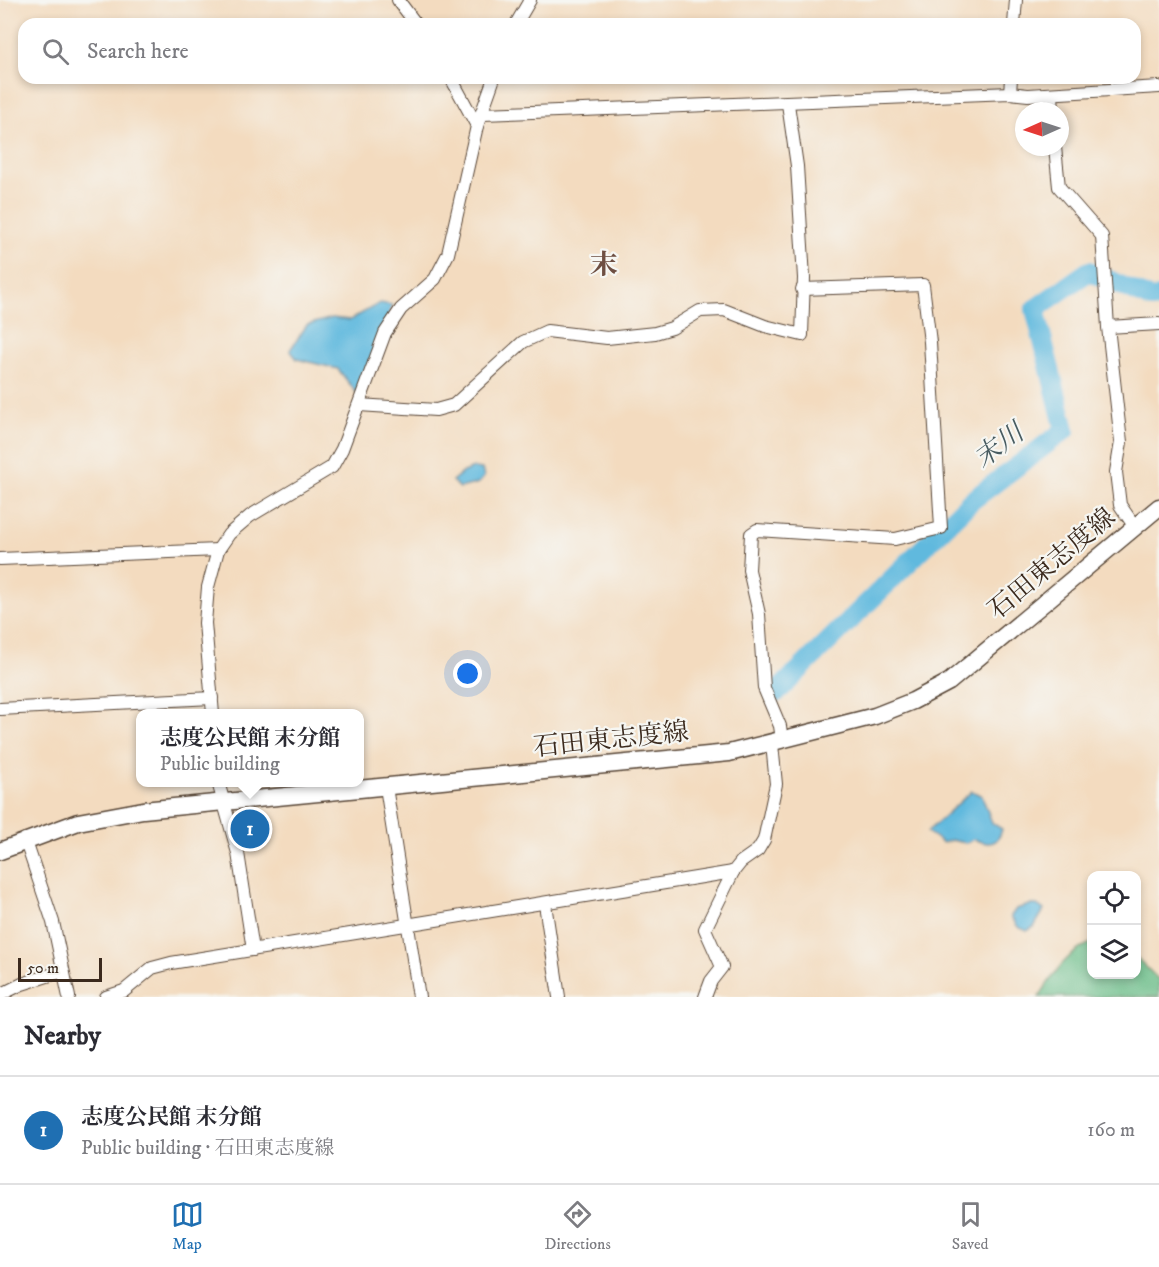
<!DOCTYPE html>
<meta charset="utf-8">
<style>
:root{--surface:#fff;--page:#f7f7f7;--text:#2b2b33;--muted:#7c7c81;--line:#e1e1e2;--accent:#1f6fb2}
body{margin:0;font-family:"IM FELL DW Pica","Noto Serif JP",serif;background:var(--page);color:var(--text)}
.controls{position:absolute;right:18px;bottom:18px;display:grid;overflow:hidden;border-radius:12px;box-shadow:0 3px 9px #0003}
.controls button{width:54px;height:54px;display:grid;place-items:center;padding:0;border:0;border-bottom:2px solid var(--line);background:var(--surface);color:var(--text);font:30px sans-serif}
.compass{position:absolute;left:1015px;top:102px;width:54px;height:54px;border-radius:50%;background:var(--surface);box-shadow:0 3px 9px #0003;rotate:267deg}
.scale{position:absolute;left:18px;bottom:15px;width:84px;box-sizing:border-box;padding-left:6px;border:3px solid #3b2a1e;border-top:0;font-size:16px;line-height:21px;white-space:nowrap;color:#3b2a1e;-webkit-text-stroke:4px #f6f6f2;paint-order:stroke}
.you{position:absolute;left:468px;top:674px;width:21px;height:21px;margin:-15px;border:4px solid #fff;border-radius:50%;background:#1a73e8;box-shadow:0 0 0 9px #1a73e833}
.badge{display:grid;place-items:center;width:39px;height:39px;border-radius:50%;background:var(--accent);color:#fff;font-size:20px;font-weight:700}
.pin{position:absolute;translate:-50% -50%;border:3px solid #fff;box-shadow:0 2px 6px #0006}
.popup{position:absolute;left:136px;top:709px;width:228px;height:78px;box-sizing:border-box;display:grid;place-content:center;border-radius:12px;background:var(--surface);filter:drop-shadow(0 2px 4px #0005);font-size:20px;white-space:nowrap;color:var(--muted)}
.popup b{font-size:22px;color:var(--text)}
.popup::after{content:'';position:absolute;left:50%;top:100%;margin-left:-12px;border:12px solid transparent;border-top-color:var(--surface)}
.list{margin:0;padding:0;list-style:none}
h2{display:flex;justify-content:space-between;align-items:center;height:78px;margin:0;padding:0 24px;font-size:26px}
h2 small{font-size:20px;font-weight:400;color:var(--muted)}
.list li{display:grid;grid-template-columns:39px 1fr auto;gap:18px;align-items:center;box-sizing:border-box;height:108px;padding:0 24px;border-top:2px solid var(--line)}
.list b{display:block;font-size:22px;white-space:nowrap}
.list p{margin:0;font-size:20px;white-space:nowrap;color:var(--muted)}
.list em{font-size:20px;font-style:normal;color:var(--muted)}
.icon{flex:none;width:33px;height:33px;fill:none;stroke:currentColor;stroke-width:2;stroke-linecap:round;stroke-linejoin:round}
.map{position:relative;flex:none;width:1159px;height:997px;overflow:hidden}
.search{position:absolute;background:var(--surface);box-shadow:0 3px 9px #0003;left:18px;right:18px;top:18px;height:66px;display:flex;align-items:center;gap:15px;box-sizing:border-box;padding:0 21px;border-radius:18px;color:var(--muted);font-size:22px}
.sheet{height:186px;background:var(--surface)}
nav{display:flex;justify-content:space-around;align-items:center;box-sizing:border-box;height:84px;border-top:2px solid var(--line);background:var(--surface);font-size:16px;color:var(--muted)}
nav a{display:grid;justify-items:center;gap:3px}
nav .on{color:var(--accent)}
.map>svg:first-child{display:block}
</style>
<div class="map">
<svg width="1159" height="997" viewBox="0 0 1159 997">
<rect width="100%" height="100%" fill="#f6f6f2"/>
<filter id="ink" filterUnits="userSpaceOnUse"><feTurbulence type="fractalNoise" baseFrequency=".0167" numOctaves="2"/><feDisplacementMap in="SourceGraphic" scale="12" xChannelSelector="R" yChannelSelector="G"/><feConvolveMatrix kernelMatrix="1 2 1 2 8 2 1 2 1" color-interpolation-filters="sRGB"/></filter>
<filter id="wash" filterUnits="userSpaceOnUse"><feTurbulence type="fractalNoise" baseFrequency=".008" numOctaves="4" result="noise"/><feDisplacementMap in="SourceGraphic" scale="24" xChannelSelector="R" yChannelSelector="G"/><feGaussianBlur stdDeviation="1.35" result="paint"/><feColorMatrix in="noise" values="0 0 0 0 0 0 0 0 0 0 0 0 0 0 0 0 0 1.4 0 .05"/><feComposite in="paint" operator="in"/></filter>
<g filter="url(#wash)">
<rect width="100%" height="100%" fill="#f3dbbf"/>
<path fill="#6cbd89" stroke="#547454" stroke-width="1.5" d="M1091,943L1092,974H1136L1137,958L1159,980V997H1039C1054,974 1065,954 1091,943Z"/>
<g fill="#61b9de" stroke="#4e727e" stroke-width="1.5">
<polygon points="380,303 392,305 361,399 338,369 297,359 290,350 307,325 332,318 350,320"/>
<polygon points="474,468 482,469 484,477 479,483 460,488 452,481 463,472"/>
<path d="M972,791L982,796L992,823L1002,829C998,846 988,845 974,839L966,843L951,840L943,843L927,832Z"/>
<polygon points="1030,905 1037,905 1044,910 1034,927 1027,931 1018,927 1011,916 1016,909"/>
</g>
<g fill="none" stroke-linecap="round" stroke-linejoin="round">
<polyline stroke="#61b9de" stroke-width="20" points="777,692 971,501 1065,430 1035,309 1089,271 1151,299 1159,298"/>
</g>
</g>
<g filter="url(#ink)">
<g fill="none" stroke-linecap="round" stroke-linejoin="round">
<g stroke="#574536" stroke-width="14">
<g id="minor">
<polyline points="398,0 416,24"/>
<polyline points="516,24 530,0"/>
<polyline points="1014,24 1016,0"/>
<polyline points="451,78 477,126"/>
<polyline points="1010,93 1011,78"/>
<polyline points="1052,95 1053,111"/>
<polyline points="483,114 1010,93 1028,95 1159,87"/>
<polyline points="1055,147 1059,187 1102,236 1108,327 1121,442 1116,472 1120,505 1135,527"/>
<polyline points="1108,327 1159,324"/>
<polyline points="359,405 436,410 454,405 523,342 547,331 607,338 655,333 672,328 700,311 724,310 765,326 802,335 804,278 797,166 788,104"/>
<polyline points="0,559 218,550"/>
<polyline points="0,709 212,698"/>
<polyline points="213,714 205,623 208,587 218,550 229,534 250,516 332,467 342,449 385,333 401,309 435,279 448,254 477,126 494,78"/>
<polyline points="782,740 780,726 764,688 759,614 749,570 751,534 757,530 895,539 941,528 930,342 923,285 802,289"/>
<polyline points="218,782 238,853 253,950"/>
<polyline points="386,787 419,997"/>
<polyline points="25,839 53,922 69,997"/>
<polyline points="545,904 559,997"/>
<polyline points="0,995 22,984 63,971"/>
<polyline points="106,997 124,991 152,968 171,963 733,872"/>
<polyline points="705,997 711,981 722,967 705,929 733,872 741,862 758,850 764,840 776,784 772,744"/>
</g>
</g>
<g stroke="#574536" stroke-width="19">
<polyline id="secondary" points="0,851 78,822 143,810 729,753 875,716 913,701 949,682 1159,507"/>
</g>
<use href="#minor" stroke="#fff" stroke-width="12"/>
<use href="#secondary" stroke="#fff" stroke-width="16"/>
</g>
</g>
<g text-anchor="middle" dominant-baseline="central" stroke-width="4.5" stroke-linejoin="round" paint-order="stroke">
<g font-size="26" fill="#3b2a1e" stroke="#f6f6f2">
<text transform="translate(1052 564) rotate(-40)">石田東志度線</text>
<text transform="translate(611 740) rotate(-6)">石田東志度線</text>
</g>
<g font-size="27" font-style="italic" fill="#485c61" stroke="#f6f6f2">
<text transform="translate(999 446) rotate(-37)">末川</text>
</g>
<g font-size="28" font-weight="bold" fill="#6e4f42" stroke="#f6f6f2">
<text x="604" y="265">末</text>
</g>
</g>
</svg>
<div class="controls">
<button><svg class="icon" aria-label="locate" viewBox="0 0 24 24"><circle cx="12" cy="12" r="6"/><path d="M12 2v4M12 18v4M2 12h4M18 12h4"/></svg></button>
<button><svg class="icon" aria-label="layers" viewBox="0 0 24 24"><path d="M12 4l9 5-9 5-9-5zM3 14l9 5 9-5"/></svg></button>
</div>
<svg class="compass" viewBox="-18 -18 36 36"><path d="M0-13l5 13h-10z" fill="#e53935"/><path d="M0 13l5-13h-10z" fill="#7c7c81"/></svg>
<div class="scale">50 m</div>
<div class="you"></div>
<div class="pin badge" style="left:250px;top:829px">1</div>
<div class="popup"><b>志度公民館 末分館</b>Public building</div>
<div class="search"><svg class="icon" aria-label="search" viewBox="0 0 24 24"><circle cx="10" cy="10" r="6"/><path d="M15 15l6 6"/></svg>Search here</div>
</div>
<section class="sheet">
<h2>Nearby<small></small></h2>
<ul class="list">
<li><span class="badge">1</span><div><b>志度公民館 末分館</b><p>Public building · 石田東志度線</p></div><em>160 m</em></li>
</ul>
</section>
<nav>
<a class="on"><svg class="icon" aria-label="map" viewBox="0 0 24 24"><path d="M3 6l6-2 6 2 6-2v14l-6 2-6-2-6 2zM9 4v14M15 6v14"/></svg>Map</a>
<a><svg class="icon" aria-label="directions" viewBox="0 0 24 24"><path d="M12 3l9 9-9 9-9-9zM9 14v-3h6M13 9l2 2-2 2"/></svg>Directions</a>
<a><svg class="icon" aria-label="saved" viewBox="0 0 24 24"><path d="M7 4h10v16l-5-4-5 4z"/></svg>Saved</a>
</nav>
